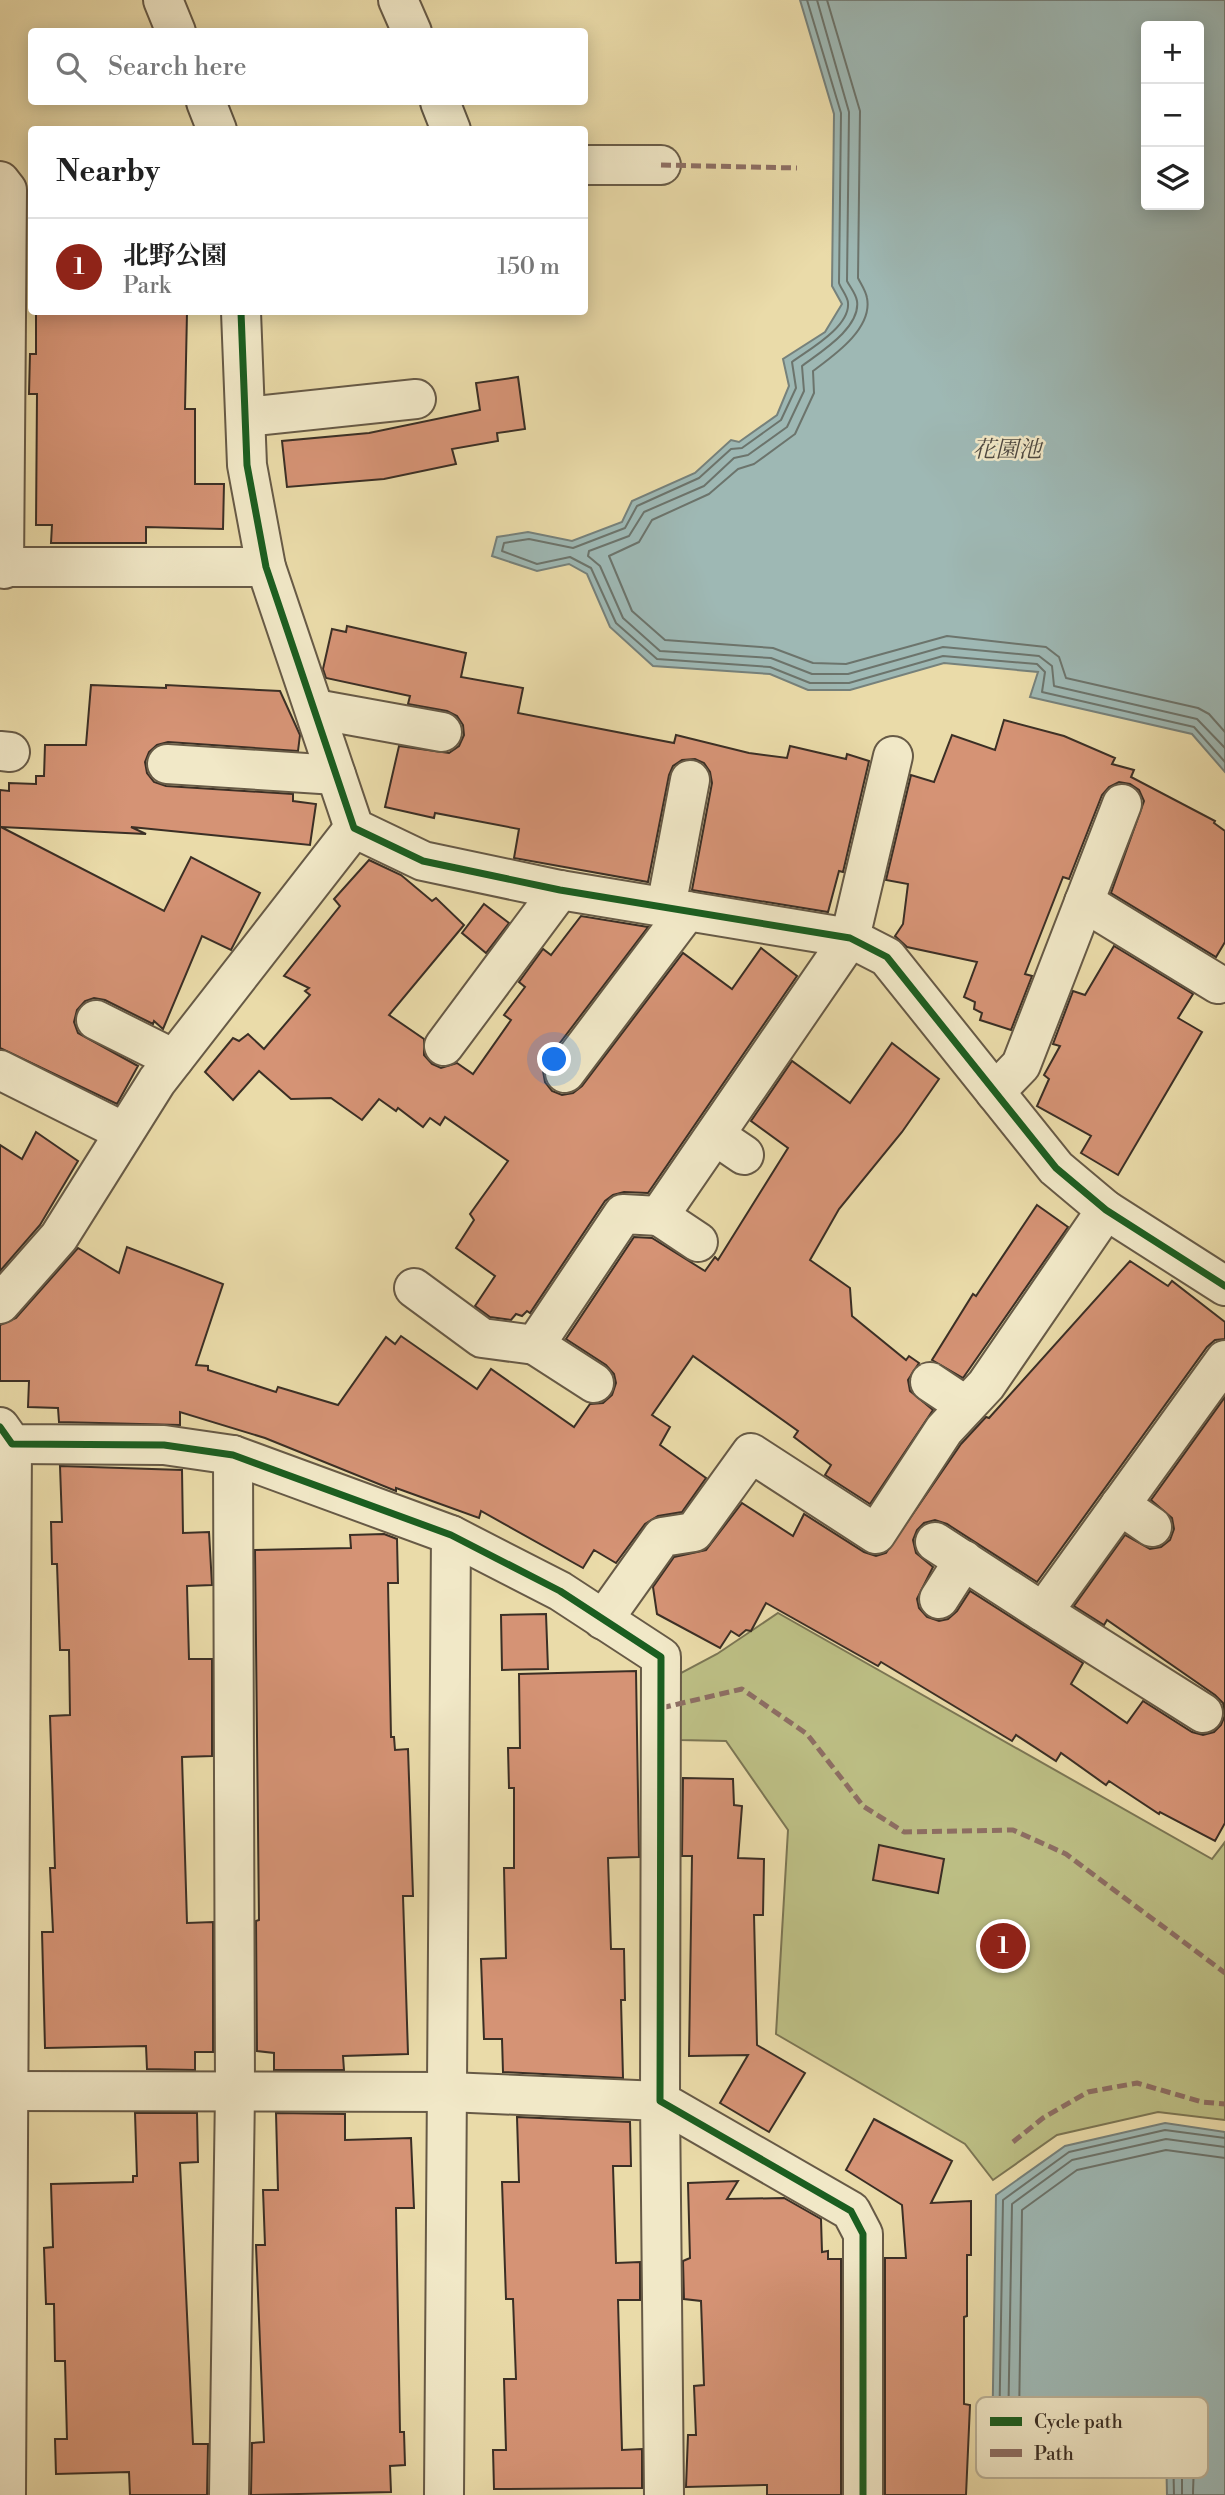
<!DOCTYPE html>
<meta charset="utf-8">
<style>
:root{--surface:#fff;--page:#f6f6f6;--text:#222;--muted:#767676;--line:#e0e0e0;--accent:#8f2418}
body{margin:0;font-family:"Libre Bodoni","Noto Serif JP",serif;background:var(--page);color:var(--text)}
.controls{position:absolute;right:21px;top:21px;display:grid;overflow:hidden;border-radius:7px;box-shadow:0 4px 18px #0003}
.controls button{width:63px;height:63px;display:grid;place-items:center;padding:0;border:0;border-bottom:2px solid var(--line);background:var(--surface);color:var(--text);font:35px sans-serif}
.you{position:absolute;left:555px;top:1060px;width:24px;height:24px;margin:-18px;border:5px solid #fff;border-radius:50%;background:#1a73e8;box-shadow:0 0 0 10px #1a73e833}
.badge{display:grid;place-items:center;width:46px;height:46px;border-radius:50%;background:var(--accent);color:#fff;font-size:23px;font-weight:700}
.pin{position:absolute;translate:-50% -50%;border:4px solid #fff;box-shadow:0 2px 7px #0006}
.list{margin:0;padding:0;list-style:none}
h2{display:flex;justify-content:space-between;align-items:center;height:91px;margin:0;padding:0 28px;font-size:30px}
h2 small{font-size:23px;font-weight:400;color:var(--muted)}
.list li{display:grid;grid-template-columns:46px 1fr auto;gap:21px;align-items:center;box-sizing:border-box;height:98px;padding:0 28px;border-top:2px solid var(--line)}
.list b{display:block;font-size:26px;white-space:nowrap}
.list p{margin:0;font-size:23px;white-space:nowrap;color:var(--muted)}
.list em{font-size:23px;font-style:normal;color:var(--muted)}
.icon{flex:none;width:38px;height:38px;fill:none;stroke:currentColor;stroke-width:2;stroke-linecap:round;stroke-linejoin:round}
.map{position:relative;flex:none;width:1225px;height:2495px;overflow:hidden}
.search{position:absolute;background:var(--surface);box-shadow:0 4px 18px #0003;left:28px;top:28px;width:560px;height:77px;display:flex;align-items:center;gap:18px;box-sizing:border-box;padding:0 24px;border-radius:7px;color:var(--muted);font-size:26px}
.panel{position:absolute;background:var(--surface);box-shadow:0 4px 18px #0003;left:28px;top:126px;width:560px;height:189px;border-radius:7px}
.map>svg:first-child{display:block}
</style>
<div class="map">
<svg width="1225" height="2495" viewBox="0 0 1225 2495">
<rect width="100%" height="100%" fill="#eadba9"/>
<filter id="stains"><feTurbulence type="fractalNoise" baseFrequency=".00286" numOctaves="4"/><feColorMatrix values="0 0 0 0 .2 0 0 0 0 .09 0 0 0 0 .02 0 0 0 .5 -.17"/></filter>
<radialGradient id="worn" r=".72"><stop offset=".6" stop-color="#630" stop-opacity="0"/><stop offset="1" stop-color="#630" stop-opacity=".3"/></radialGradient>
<polygon fill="#bcbe84" stroke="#7c7654" stroke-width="2" points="778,1613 1212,1859 1225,1842 1225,2120 1158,2112 1057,2135 993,2180 965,2144 776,2034 788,1830 726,1741 680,1740 679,1674 717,1654"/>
<g fill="#9eb8b4" stroke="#76817b" stroke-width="2" fill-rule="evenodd">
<path d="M800,0H1225V772L1192,734L1030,697L1038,672L944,663L850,690H808L770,674L653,666L610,627L587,574L569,564L537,571L492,556L497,537L528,532L572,541L622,522L632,501L695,473L731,440L739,442L777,415L789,386L783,359L825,332L842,304L832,286L834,114ZM1146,26H1199V205H1146Z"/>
<polygon points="1165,2123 1225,2132 1225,2495 1167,2495 1166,2450 992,2450 996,2195 1065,2146"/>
</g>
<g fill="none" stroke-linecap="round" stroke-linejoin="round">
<g stroke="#6c746c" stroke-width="2">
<path d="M807,0L841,113L839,283C841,289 848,297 848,303C850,327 808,350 792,362L796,388L781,420L742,448L731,449L699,478L637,506L625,528L573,548L529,539L504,543L502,551L537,564L570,557L591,568L616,623L657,659L770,667L810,683H849L943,656L1037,664L1045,672L1042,692L1194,727L1225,762"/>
<path d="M817,0L849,112L847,281C850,287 856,294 857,301C861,328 819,353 802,366L804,391L787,427L748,455L734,458L704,486L644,512L629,536L589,551L588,556L600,566L623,618L660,651L771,658L812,674H848L943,647L1039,656L1052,666L1054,686L1197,719L1225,748"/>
<path d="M827,0L860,111L858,278C861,284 866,291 867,298C873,329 833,356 813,371L814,393L795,434L754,464L738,469L709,494L652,520L639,542L609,556L632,611L665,640L773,648L813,663L846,664L947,636L1046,647L1059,657L1066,678L1198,708L1209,714L1225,732"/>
<polyline points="1174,2495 1173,2450 1167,2443 999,2441 1003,2200 1069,2152 1165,2130 1225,2138"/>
<polyline points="1182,2495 1182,2449 1170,2435 1008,2433 1012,2204 1072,2160 1166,2139 1225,2147"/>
<path d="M1193,2495C1193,2472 1199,2440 1176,2426L1019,2422L1022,2210L1077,2170L1166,2150L1225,2158"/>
</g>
</g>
<g fill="#d59375" stroke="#3b2f25" stroke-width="2">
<polygon points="36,312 187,312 185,409 195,409 195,484 224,484 223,529 146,527 146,543 51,543 52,525 36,525 37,394 29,394 30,354 36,354"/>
<polygon points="518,377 525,429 497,433 498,441 452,449 456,464 384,479 287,487 282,441 369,433 480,410 476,383"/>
<polygon points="347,626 466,653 461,677 523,688 518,713 674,743 676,735 749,753 787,758 790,746 846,759 847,754 869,761 843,872 839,871 828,912 692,890 712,783 710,772 704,763 695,759 682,760 673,766 669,775 648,882 514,858 519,829 435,813 434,818 385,807 399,746 449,753 459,746 464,735 463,725 457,716 447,711 408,704 410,696 326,678 323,669 332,629 346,632"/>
<polygon points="91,685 166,688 166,685 280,691 300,735 298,751 168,742 157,745 149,752 145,762 147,773 154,782 166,786 293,794 293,801 316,804 310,845 131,827 146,834 1,827 164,911 191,857 260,893 231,950 202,936 163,1029 154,1021 153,1024 105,1000 94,998 85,1001 77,1010 74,1022 78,1033 138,1066 117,1104 0,1048 0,790 9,791 9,783 36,784 36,776 44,776 45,745 86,745"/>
<polygon points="1004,720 1064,736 1115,758 1112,764 1134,770 1131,777 1215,821 1214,823 1225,831 1225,942 1216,957 1111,893 1144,801 1139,790 1130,784 1119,782 1109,787 1102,795 1069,879 1063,877 1025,974 1032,976 1011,1030 980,1020 982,1013 974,1009 975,1002 964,997 977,962 907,947 895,936 903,924 908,884 886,880 911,775 934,782 952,735 995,750"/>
<polygon points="369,860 401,875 432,901 436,898 464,925 389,1015 424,1039 424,1055 432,1064 441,1068 457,1063 473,1074 511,1020 504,1015 525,987 519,982 543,949 551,955 581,916 648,927 547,1060 543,1071 545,1082 552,1091 562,1095 573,1093 582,1086 683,953 732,989 761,948 797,976 648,1193 624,1192 613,1195 605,1201 530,1313 527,1311 522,1316 516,1314 511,1320 490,1317 475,1306 495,1276 456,1248 474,1220 470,1214 508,1161 445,1117 440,1125 430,1118 423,1127 398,1108 396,1111 379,1099 362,1120 331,1098 291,1099 259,1071 233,1100 205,1072 233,1038 239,1041 248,1034 264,1049 310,995 305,991 309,988 284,976 340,906 334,899"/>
<polygon points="484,904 509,923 486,953 462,933"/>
<polygon points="1114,946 1193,994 1178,1018 1202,1032 1118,1175 1081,1153 1091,1136 1037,1106 1049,1079 1044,1075 1060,1046 1053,1044 1073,991 1085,995"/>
<polygon points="892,1043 939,1079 902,1132 839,1209 810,1260 850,1288 852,1316 906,1360 909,1356 919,1363 908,1380 910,1391 933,1410 870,1504 825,1475 831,1465 794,1437 798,1431 693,1356 652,1415 670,1427 660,1445 706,1478 682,1512 658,1516 645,1524 616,1563 594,1550 583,1568 481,1511 479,1518 396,1488 396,1491 265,1438 180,1412 180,1425 59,1422 58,1408 28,1407 29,1381 0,1381 0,1325 16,1318 78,1248 119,1273 127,1247 223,1284 196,1365 208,1366 208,1370 276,1392 278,1387 338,1405 386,1337 395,1344 401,1336 477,1389 491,1369 574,1427 590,1404 603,1403 612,1395 616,1383 614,1374 606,1365 566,1339 634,1237 652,1238 705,1271 715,1257 718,1260 788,1148 751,1121 792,1061 850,1103"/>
<polygon points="36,1132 78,1161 40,1225 0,1271 0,1145 22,1159"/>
<polygon points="1037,1205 1068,1227 963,1378 932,1360 973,1294 976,1296"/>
<polygon points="1130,1261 1168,1286 1172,1281 1225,1322 1225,1339 1215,1340 1207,1347 1037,1582 947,1524 935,1520 924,1523 917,1530 913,1540 916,1553 933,1567 917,1599 919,1608 927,1617 939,1621 948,1619 957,1611 970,1591 1083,1663 1071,1684 1127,1723 1143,1701 1192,1732 1203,1735 1214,1732 1221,1725 1225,1715 1223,1703 1215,1695 1107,1620 1104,1625 1074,1606 1125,1535 1150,1549 1161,1547 1170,1540 1174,1529 1172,1518 1151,1500 1225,1397 1225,1823 1215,1841 1160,1812 1159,1814 1109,1781 1106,1785 1061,1753 1056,1761 1016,1735 1012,1741 881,1662 878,1666 766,1603 751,1631 746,1630 739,1636 731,1631 720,1648 657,1614 653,1587 674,1557 706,1550 742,1503 793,1536 804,1514 864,1552 876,1556 886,1553 961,1444 986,1417 989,1418"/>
<polygon points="60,1466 182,1470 183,1533 209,1532 212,1585 187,1586 189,1659 212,1659 212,1756 182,1757 187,1923 213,1922 213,2052 195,2052 195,2070 147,2069 146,2046 45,2048 42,1932 53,1932 50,1868 55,1868 50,1716 70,1715 69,1650 60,1650 57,1564 52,1564 51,1522 62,1522"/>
<polygon points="384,1534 397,1539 398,1583 388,1583 391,1737 394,1737 395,1750 408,1749 413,1896 403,1896 408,2054 343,2056 344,2070 274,2070 274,2053 257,2051 256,1921 259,1920 255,1550 351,1548 350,1535"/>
<polygon points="546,1614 548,1669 502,1670 501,1615"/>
<polygon points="636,1671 639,1857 608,1858 611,1949 624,1949 625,2000 621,2000 623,2078 503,2072 502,2039 484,2039 481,1959 506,1958 504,1868 514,1868 514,1788 509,1788 508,1748 520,1748 519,1674"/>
<polygon points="683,1778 733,1779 734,1805 742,1806 738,1858 764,1859 763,1915 754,1915 757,2045 805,2073 769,2132 720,2103 748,2055 689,2056 692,1856 682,1856"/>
<polygon points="879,1845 944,1859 938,1893 873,1880"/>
<polygon points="135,2113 197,2113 198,2162 180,2163 193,2444 208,2444 207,2495 130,2495 129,2472 56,2474 55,2439 67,2439 65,2361 55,2361 54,2304 46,2304 44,2248 53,2247 51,2184 133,2182 133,2176 137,2176"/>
<polygon points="276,2113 345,2114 345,2140 411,2138 414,2208 396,2208 400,2432 404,2432 405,2465 390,2466 391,2492 251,2495 252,2443 264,2442 256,2245 265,2245 263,2190 278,2190"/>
<polygon points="517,2117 630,2122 631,2166 613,2166 616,2263 640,2262 640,2300 618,2300 622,2450 642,2449 642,2488 494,2489 493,2450 506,2450 504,2379 516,2379 513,2299 506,2299 502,2182 519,2182"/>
<polygon points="874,2119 952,2161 931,2203 971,2201 971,2255 967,2255 967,2316 964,2317 964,2404 970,2405 966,2495 885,2495 885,2258 906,2258 902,2205 846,2170"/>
<polygon points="738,2181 727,2199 784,2198 821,2219 822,2252 828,2251 828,2259 841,2259 841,2495 767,2495 767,2485 686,2487 688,2435 696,2435 694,2386 704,2385 701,2301 684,2299 683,2261 690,2258 688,2183"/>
</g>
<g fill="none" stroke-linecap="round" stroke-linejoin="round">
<g stroke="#675a46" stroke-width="42">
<g id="street">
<polyline points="163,0 176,32"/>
<polyline points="398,0 412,32"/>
<polyline points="206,102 217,130"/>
<polyline points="440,102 451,130"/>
<polyline points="584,165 661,165"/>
<polyline points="0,181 7,190 4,569"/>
<polyline points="241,312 247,465 266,567 354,828 423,861 560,890 850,938 887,957 1056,1168 1106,1210 1225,1286"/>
<polyline points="246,417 416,399"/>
<polyline points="0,567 266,567"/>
<polyline points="315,709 442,732"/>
<polyline points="0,751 10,752"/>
<polyline points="167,764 336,775"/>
<polyline points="1084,902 1218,984"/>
<polyline points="666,907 690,780"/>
<polyline points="96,1020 174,1059"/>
<polyline points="444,1046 560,890"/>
<polyline points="0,1070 124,1132"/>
<polyline points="565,1073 687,911"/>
<polyline points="995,1092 1021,1065 1122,804"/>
<polyline points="716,1136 744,1155"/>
<polyline points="659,1216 698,1242"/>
<polyline points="414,1288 482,1338 535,1345 623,1214 659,1216 850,938 893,756"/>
<polyline points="0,1304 59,1237 157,1081 354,828"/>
<polyline points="535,1345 594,1383"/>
<polyline points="930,1382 966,1406"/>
<polyline points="0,1427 12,1444 164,1445 233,1455 451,1535 560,1591 661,1657 660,2101 851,2211 863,2234 863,2495"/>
<polyline points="1120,1505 1152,1527"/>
<polyline points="935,1542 1043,1612 1225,1360"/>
<polyline points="939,1599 964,1560"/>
<polyline points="1043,1612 1203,1713"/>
<polyline points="603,1620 662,1537 694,1532 751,1453 876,1534 944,1430 986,1385 1106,1210"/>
<polyline points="0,2091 448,2092 660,2101 664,2495"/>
<polyline points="6,2495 12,1444"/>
<polyline points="229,2495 235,2093 233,1455"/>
<polyline points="444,2495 451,1535"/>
</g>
</g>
<use href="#street" stroke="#f1e8c7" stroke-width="38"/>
<g stroke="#8d6e63" stroke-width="5" stroke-dasharray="10 5" stroke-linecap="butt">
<polyline points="661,165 797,168"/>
<polyline points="661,1708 742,1689 807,1734 863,1806 904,1832 1013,1830 1066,1854 1225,1973"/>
<polyline points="1013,2142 1043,2118 1088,2092 1137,2083 1202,2102 1225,2104"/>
</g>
<g stroke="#f1e8c7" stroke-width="11">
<g id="cycleway">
<polyline points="241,312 247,465 266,567 354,828 423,861 560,890 850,938 887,957 1056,1168 1106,1210 1225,1286"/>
<polyline points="0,1427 12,1444 164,1445 233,1455 451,1535 560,1591 661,1657 660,2101 851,2211 863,2234 863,2495"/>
</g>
</g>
<use href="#cycleway" stroke="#1b5e20" stroke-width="7"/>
</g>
<g text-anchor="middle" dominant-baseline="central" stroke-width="5" stroke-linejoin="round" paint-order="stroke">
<g font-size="23" font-style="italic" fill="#4f4a42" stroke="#f1e8c7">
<text x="1007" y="450">花園池</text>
</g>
</g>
<rect x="976" y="2397" width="232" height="81" rx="10" fill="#f1e8c7" stroke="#bab096" stroke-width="2"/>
<rect x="990" y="2417" width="32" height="9" fill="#1b5e20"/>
<rect x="990" y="2449" width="32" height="8" fill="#8d6e63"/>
<g font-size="19" fill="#3b2f25">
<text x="1034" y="2428">Cycle path</text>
<text x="1034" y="2460">Path</text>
</g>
<rect width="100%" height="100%" filter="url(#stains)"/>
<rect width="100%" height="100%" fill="url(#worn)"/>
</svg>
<div class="controls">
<button>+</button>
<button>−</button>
<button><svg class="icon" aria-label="layers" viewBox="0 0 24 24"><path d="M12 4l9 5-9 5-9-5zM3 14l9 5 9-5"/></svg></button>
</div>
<div class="you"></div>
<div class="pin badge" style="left:1003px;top:1946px">1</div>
<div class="search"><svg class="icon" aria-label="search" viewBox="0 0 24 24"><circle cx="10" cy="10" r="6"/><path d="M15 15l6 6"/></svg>Search here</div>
<section class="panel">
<h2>Nearby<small></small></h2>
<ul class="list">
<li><span class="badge">1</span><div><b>北野公園</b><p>Park</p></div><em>150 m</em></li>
</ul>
</section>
</div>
